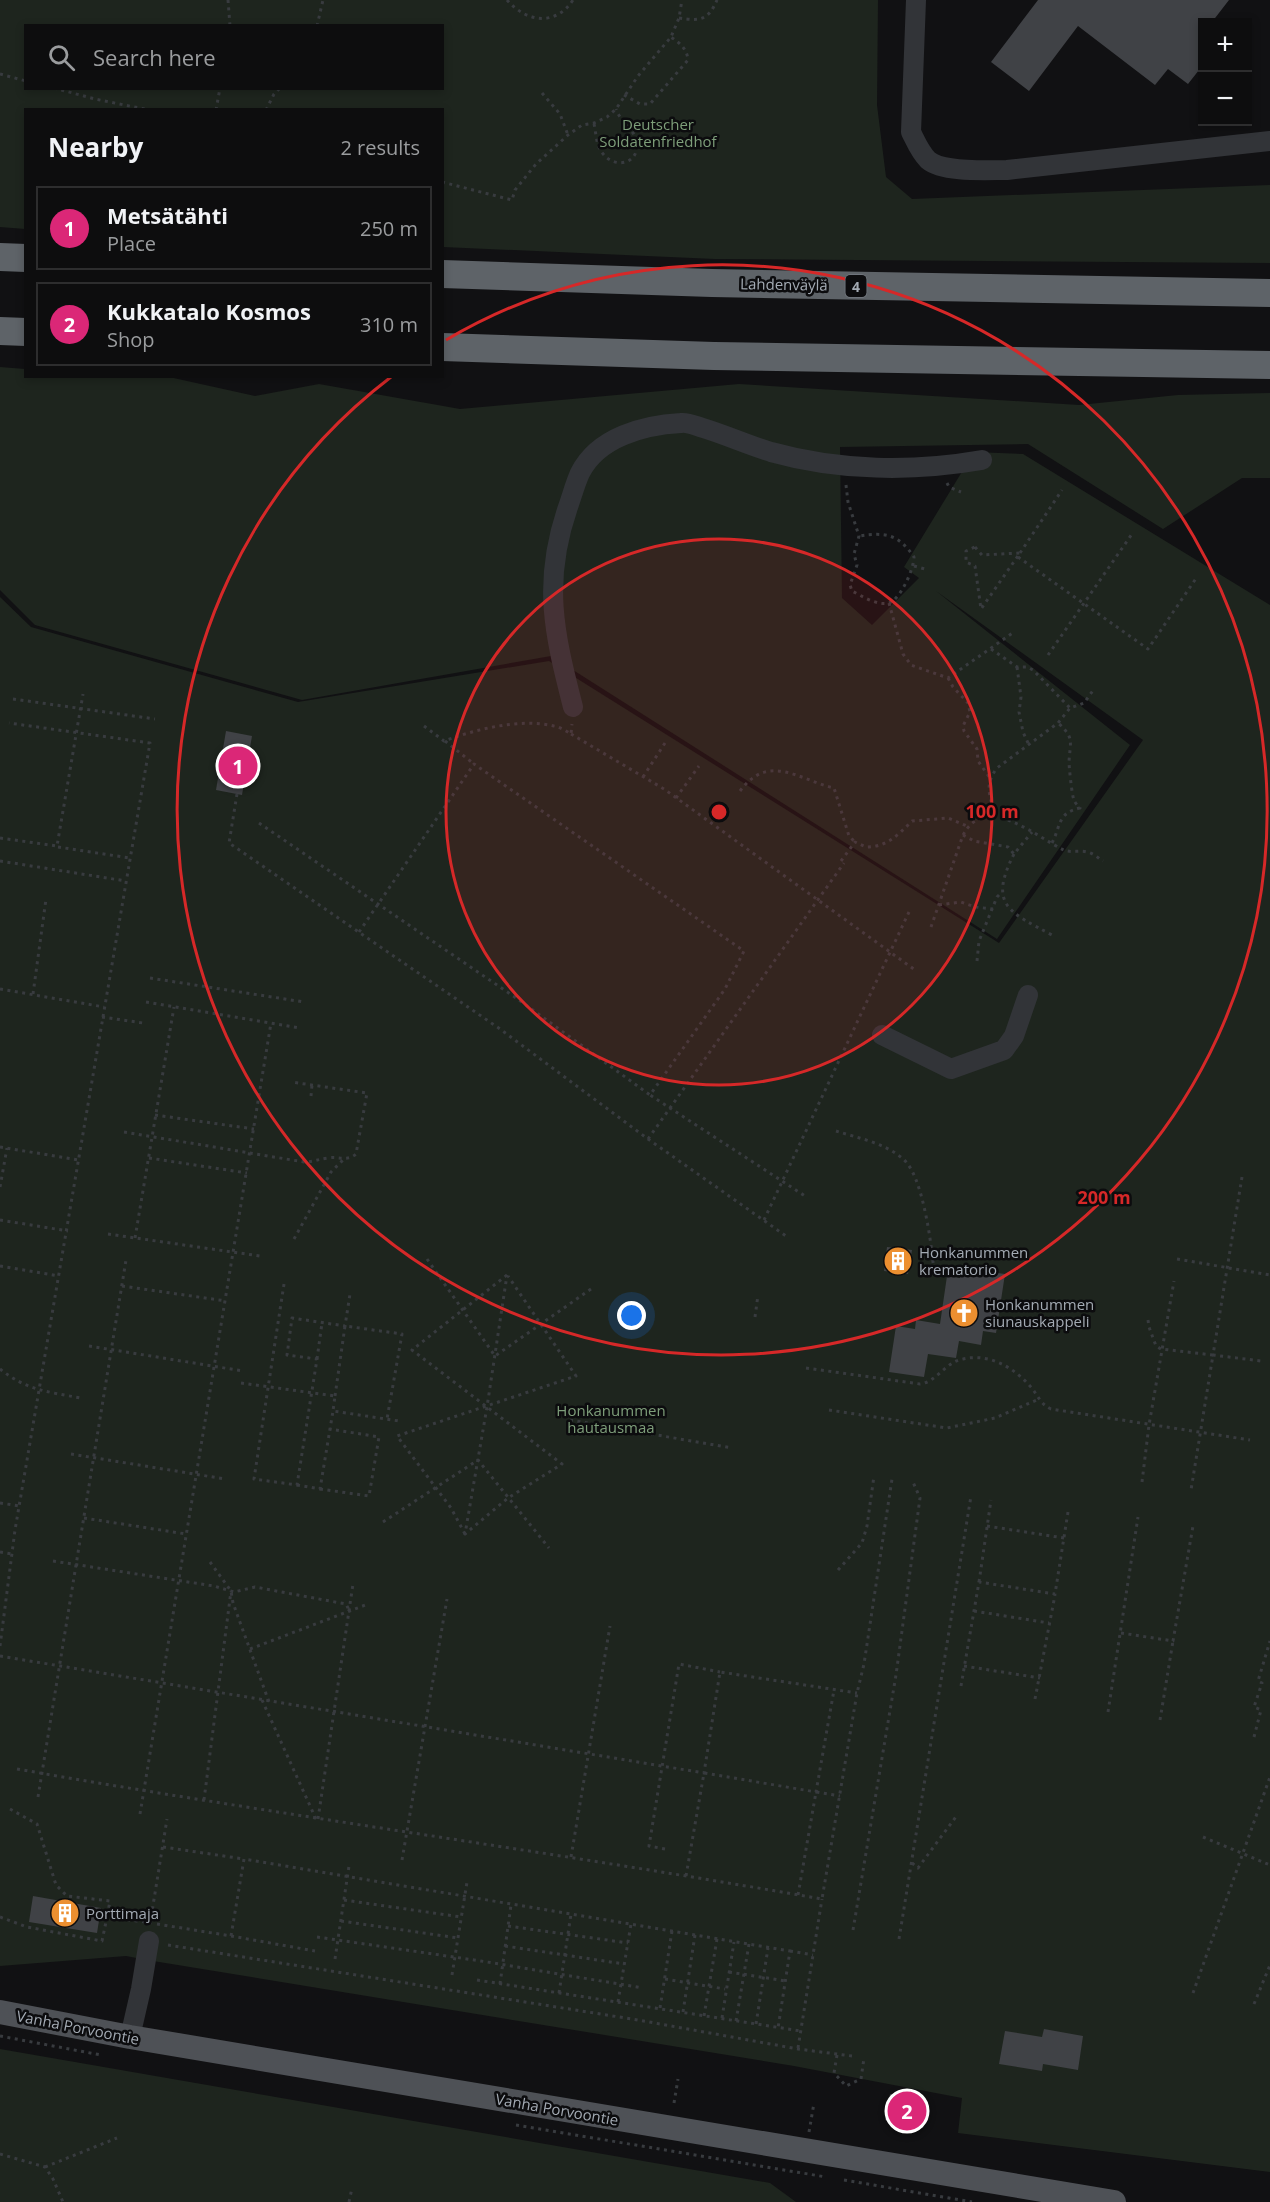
<!DOCTYPE html>
<meta charset="utf-8">
<style>
:root{--surface:#0d0d0e;--page:#161617;--text:#f1f3f6;--muted:#9a9c9e;--line:#2d2d2e;--accent:#db2777}
body{margin:0;font-family:"Open Sans",sans-serif;background:var(--page);color:var(--text)}
.controls{position:absolute;right:18px;top:18px;display:grid;overflow:hidden;border-radius:0px;box-shadow:0 3px 9px #0003}
.controls button{width:54px;height:54px;display:grid;place-items:center;padding:0;border:0;border-bottom:2px solid var(--line);background:var(--surface);color:var(--text);font:30px sans-serif}
.you{position:absolute;left:632px;top:1316px;width:21px;height:21px;margin:-15px;border:4px solid #fff;border-radius:50%;background:#1a73e8;box-shadow:0 0 0 9px #1a73e833}
.badge{display:grid;place-items:center;width:39px;height:39px;border-radius:50%;background:var(--accent);color:#fff;font-size:20px;font-weight:700}
.pin{position:absolute;translate:-50% -50%;border:3px solid #fff;box-shadow:0 2px 6px #0006}
.list{margin:0;padding:0;list-style:none}
h2{display:flex;justify-content:space-between;align-items:center;height:78px;margin:0;padding:0 24px;font-size:26px}
h2 small{font-size:20px;font-weight:400;color:var(--muted)}
.list li{display:grid;grid-template-columns:39px 1fr auto;gap:18px;align-items:center;box-sizing:border-box;height:84px;margin:0 12px 12px;padding:0 12px;border:2px solid var(--line);border-radius:0px}
.list b{display:block;font-size:22px;white-space:nowrap}
.list p{margin:0;font-size:20px;white-space:nowrap;color:var(--muted)}
.list em{font-size:20px;font-style:normal;color:var(--muted)}
.icon{flex:none;width:33px;height:33px;fill:none;stroke:currentColor;stroke-width:2;stroke-linecap:round;stroke-linejoin:round}
.map{position:relative;flex:none;width:1270px;height:2202px;overflow:hidden}
.search{position:absolute;background:var(--surface);box-shadow:0 3px 9px #0003;left:24px;top:24px;width:420px;height:66px;display:flex;align-items:center;gap:15px;box-sizing:border-box;padding:0 21px;border-radius:0px;color:var(--muted);font-size:22px}
.panel{position:absolute;background:var(--surface);box-shadow:0 3px 9px #0003;left:24px;top:108px;width:420px;height:270px;border-radius:0px}
.map>svg:first-child{display:block}
</style>
<div class="map">
<svg width="1270" height="2202" viewBox="0 0 1270 2202">
<rect width="100%" height="100%" fill="#111113"/>
<g fill="#1e251e" fill-rule="evenodd">
<path d="M0,0H878L877,105L886,177L912,199L1270,185V263L715,259L443,247L442,110H26L25,229L0,227ZM26,26H442V88H26Z"/>
<polygon points="0,367 25,369 26,376 169,377 255,396 319,384 460,409 739,384 1079,405 1178,395 1270,393 1270,478 1242,478 1163,529 1028,444 840,447 842,598 872,625 919,578 904,567 974,452 1023,454 1270,605 1270,2172 958,2133 962,2098 794,2066 147,1960 126,1956 0,1966 0,597 31,627 298,702 549,661 999,943 1143,740 936,591 1130,745 997,939 551,656 302,700 35,625 0,590"/>
<polygon points="0,2049 770,2183 796,2202 0,2202"/>
</g>
<g fill="#404246">
<polygon points="1038,0 1229,0 1212,22 1203,22 1203,65 1188,84 1168,69 1155,85 1078,26 1029,91 991,62"/>
<polygon points="226,731 252,736 242,795 216,790"/>
<polygon points="887,1247 912,1250 908,1274 884,1271"/>
<polygon points="961,1268 1005,1274 996,1333 983,1331 981,1345 959,1341 956,1358 928,1354 924,1377 889,1372 896,1326 915,1329 916,1320 940,1324 947,1276 960,1278"/>
<polygon points="33,1896 101,1908 97,1933 29,1922"/>
<polygon points="1044,2029 1083,2036 1078,2070 1043,2064 1042,2071 999,2064 1005,2031 1042,2037"/>
<polygon points="890,2094 928,2102 923,2128 885,2120"/>
</g>
<g fill="none" stroke-linecap="round" stroke-linejoin="round">
<g stroke="#383b3f" stroke-width="3" stroke-dasharray="3 4.5" stroke-linecap="butt">
<polyline points="228,0 230,26"/>
<path d="M507,0C527,23 556,26 573,0"/>
<path d="M679,18C700,21 708,21 717,0"/>
<polyline points="317,26 323,0"/>
<polyline points="0,74 26,81"/>
<polyline points="54,88 95,99 149,110"/>
<polyline points="542,93 560,114 568,135"/>
<path d="M624,95L640,104H650L688,60C687,49 680,43 671,37"/>
<polyline points="216,110 220,88"/>
<polyline points="266,110 274,94 280,88"/>
<path d="M594,124C596,132 596,144 601,151C613,171 642,164 636,140C634,129 621,123 616,109"/>
<polyline points="442,182 512,200 515,190 536,164 568,135 582,125 594,123 607,117 616,109 638,76 671,37 679,18 682,0"/>
<polyline points="947,483 949,487 961,492"/>
<path d="M846,485L848,502L859,536L854,554L857,565L850,585L852,591C862,596 877,606 889,603C901,599 914,568 914,557C898,534 886,532 859,536"/>
<polygon points="975,547 982,555 1020,553 981,609 975,566 966,562 966,551"/>
<polyline points="1020,553 1062,490"/>
<polyline points="1018,557 1148,649 1197,577"/>
<polyline points="914,566 925,569"/>
<polyline points="889,603 903,654 911,665 948,678 1014,632"/>
<polyline points="991,649 1017,667 1027,667 1033,670 1070,708"/>
<polyline points="1048,655 1132,534"/>
<polyline points="1017,667 1021,697 1019,712 1023,732 1029,745"/>
<polyline points="948,678 953,687 968,703 970,712 963,726 964,731 977,749 978,761 990,778"/>
<polyline points="13,699 155,719"/>
<path d="M424,726L444,741C477,729 520,718 554,726C560,727 566,731 571,734L572,724"/>
<polyline points="571,734 664,789 915,970"/>
<polyline points="445,741 474,764"/>
<polyline points="643,777 665,743"/>
<path d="M740,791C769,752 799,780 834,788L849,836L855,842"/>
<polyline points="237,794 229,843 500,1029 648,1139 786,1236"/>
<polyline points="676,798 699,766"/>
<path d="M995,817C991,796 983,787 997,768L1058,723L1070,708L1084,703L1094,689"/>
<polyline points="259,823 519,1000 650,1095"/>
<polyline points="963,835 974,841 1008,847 1014,854 1032,832"/>
<polyline points="0,838 57,846 83,694"/>
<path d="M1052,843C1061,826 1057,813 1080,808C1078,806 1075,803 1074,800C1072,796 1069,767 1069,762C1070,742 1075,738 1058,723"/>
<polyline points="58,847 130,858"/>
<path d="M1014,854C988,905 1009,912 1052,935"/>
<polyline points="0,861 126,881"/>
<path d="M841,861L855,842L866,847C887,847 898,835 912,821L948,818L967,826"/>
<polyline points="939,905 961,902 975,907 993,909"/>
<path d="M931,927L963,835C986,792 1036,837 1064,850C1071,853 1080,850 1087,852C1093,853 1098,858 1103,861"/>
<polyline points="359,932 474,764 744,951 725,989 650,1095 805,1196"/>
<polyline points="977,961 979,941 997,897 1001,893"/>
<polyline points="150,978 304,1002"/>
<polyline points="0,989 104,1007"/>
<polyline points="33,994 46,899"/>
<polyline points="146,1002 300,1028"/>
<polyline points="102,1017 143,1023"/>
<polyline points="311,1096 312,1085"/>
<polyline points="155,1115 254,1129"/>
<path d="M836,1131C858,1138 885,1143 903,1159C923,1175 932,1247 934,1273"/>
<path d="M124,1132L304,1162C313,1162 319,1159 328,1158C339,1156 347,1162 356,1154L367,1093L291,1082"/>
<polyline points="648,1139 844,863"/>
<polyline points="0,1147 79,1160"/>
<polyline points="149,1158 247,1173"/>
<polyline points="1242,1177 1213,1355 1261,1361"/>
<polyline points="0,1187 7,1148"/>
<polyline points="0,1220 68,1231"/>
<polyline points="764,1220 909,912"/>
<polyline points="108,1234 260,1256"/>
<polyline points="135,1238 174,1007"/>
<polyline points="294,1239 331,1172 343,1160"/>
<polyline points="427,1259 495,1356 591,1289"/>
<polyline points="1177,1259 1270,1275"/>
<polyline points="0,1266 59,1276"/>
<polyline points="507,1275 412,1350 562,1464 508,1498 465,1534 487,1407 507,1275"/>
<polyline points="284,1284 254,1479 297,1485 317,1359 287,1355 292,1318 345,1326 350,1294"/>
<polyline points="122,1286 226,1301"/>
<polyline points="755,1317 758,1295"/>
<polyline points="1148,1320 1149,1327 1156,1346 1161,1349 1213,1355 1191,1490"/>
<polyline points="89,1346 243,1371"/>
<polyline points="317,1359 322,1323"/>
<path d="M806,1368L920,1384C937,1382 945,1362 963,1359C989,1353 1013,1367 1030,1386C1038,1395 1040,1404 1051,1409L1250,1440"/>
<path d="M0,1369C26,1390 48,1392 81,1398"/>
<polyline points="241,1383 335,1396 333,1411 399,1421"/>
<polyline points="335,1396 345,1326 402,1334 387,1419"/>
<polyline points="829,1410 947,1428 995,1418 1039,1399"/>
<polyline points="570,1420 732,1448"/>
<polyline points="71,1454 225,1479"/>
<polyline points="1142,1482 1149,1425 1174,1281"/>
<polyline points="297,1485 320,1489 333,1411"/>
<polyline points="320,1489 369,1496 379,1437 330,1429"/>
<polyline points="0,1503 20,1506"/>
<polyline points="84,1518 186,1534"/>
<polyline points="383,1522 478,1460 549,1548"/>
<polyline points="987,1526 1064,1538"/>
<polyline points="465,1534 451,1508 397,1436 576,1376 508,1276"/>
<polyline points="0,1552 12,1554"/>
<polyline points="53,1561 214,1586 234,1592 255,1587 346,1604 348,1608 348,1613"/>
<polyline points="210,1562 231,1591 233,1603 269,1702"/>
<polyline points="838,1570 862,1543 867,1526 874,1476"/>
<polyline points="979,1582 991,1500"/>
<polyline points="974,1611 1049,1623"/>
<polyline points="1121,1633 1173,1641 1193,1526"/>
<polyline points="0,1646 15,1530 150,743 9,723"/>
<polyline points="250,1649 368,1604"/>
<polyline points="0,1656 704,1773 720,1672 857,1693"/>
<polyline points="964,1666 1040,1678"/>
<polyline points="961,1686 979,1582 1055,1594 1068,1512"/>
<polyline points="1035,1699 1055,1595"/>
<polyline points="262,1700 316,1819"/>
<polyline points="1108,1712 1138,1517"/>
<polyline points="1160,1720 1173,1641"/>
<polyline points="1254,1737 1261,1710 1254,1707 1262,1683 1258,1681 1270,1641"/>
<path d="M17,1769C285,1816 554,1852 822,1899L857,1693L864,1664L892,1479"/>
<polyline points="38,1797 126,1260"/>
<polyline points="204,1800 231,1591"/>
<polyline points="10,1809 37,1824 56,1885 67,1896 110,1901 107,1917"/>
<polyline points="140,1814 271,1023"/>
<polyline points="318,1819 353,1584"/>
<polyline points="1203,1837 1270,1865"/>
<polyline points="163,1847 244,1859"/>
<polyline points="665,1849 649,1846 679,1664 720,1672"/>
<polyline points="571,1857 610,1626"/>
<polyline points="402,1860 447,1599"/>
<polyline points="912,1863 918,1868 958,1814"/>
<polyline points="686,1876 704,1773 816,1792 834,1690"/>
<polyline points="798,1895 816,1792 840,1796"/>
<polyline points="344,1900 461,1917"/>
<polyline points="0,1917 27,1927 102,1941 107,1917 145,1922"/>
<polyline points="341,1921 458,1938"/>
<polyline points="150,1924 167,1819"/>
<polyline points="157,1924 231,1936 244,1859 790,1951 778,2028"/>
<polyline points="508,1926 628,1943"/>
<polyline points="853,1930 896,1675 920,1498 913,1482"/>
<polyline points="231,1936 315,1951"/>
<polyline points="317,1937 481,1961 643,1988"/>
<polyline points="899,1939 971,1496"/>
<polyline points="168,1945 638,2020 798,2049 852,2056"/>
<polyline points="505,1946 624,1964"/>
<polyline points="790,1951 813,1955"/>
<polyline points="335,1959 349,1866"/>
<polyline points="729,1972 786,1981"/>
<polyline points="452,1975 467,1882"/>
<polyline points="665,1979 725,1989"/>
<polyline points="477,1980 801,2031"/>
<polyline points="500,1984 511,1905"/>
<polyline points="559,1993 571,1914"/>
<polyline points="1193,1993 1270,1777"/>
<polyline points="618,2002 631,1924"/>
<polyline points="1254,2004 1270,1965"/>
<polyline points="660,2008 672,1931"/>
<polyline points="683,2012 695,1935"/>
<polyline points="704,2016 717,1939"/>
<polyline points="722,2018 734,1942"/>
<polyline points="736,2021 749,1944"/>
<polyline points="756,2024 768,1948"/>
<polyline points="0,2036 101,2055"/>
<polyline points="798,2048 822,1899"/>
<polyline points="837,2055 834,2073 846,2086 861,2079 864,2058"/>
<polyline points="674,2103 678,2079"/>
<polyline points="516,2125 826,2177"/>
<polyline points="809,2132 814,2103"/>
<polyline points="0,2154 45,2167 53,2179 63,2202"/>
<polyline points="45,2167 117,2138"/>
<polyline points="844,2180 972,2202"/>
<polyline points="349,2202 352,2188"/>
</g>
<g stroke="#323438" stroke-width="20">
<path d="M916,0L911,132C916,142 920,152 928,160C943,173 988,170 1007,170L1270,141"/>
<path d="M573,707C554,633 542,582 568,507C572,496 575,484 580,473C598,437 644,425 681,423C688,422 696,426 703,428C726,435 748,445 771,452C839,471 913,472 982,460"/>
<polyline points="882,1035 951,1069 1004,1050 1014,1036 1028,995"/>
<polyline points="130,2037 141,1989 149,1941"/>
</g>
<polyline stroke="#4e5156" stroke-width="24" points="0,2012 130,2037 1114,2202"/>
<g stroke="#5e6368" stroke-width="28">
<polyline points="0,257 26,258"/>
<polyline points="442,274 712,283 1270,293"/>
<polyline points="0,331 26,332"/>
<polyline points="442,347 714,356 1270,365"/>
</g>
</g>
<circle cx="719" cy="812" r="273" fill="#d62828" fill-opacity=".12"/>
<g fill="none" stroke="#d62828" stroke-width="3">
<circle cx="719" cy="812" r="273"/>
<path d="M446 340A545 545 0 1 1 391 377"/>
</g>
<defs>
<g id="building-disc" transform="scale(1.5)"><circle r="9.5" fill="#ec8f30" stroke="#0c0c0e"/><path d="M-4-6H4V6H1V3H-1V6H-4ZM-2.5-4.3h1.7v1.8h-1.7ZM.8-4.3h1.7v1.8H.8ZM-2.5-1h1.7V.8h-1.7ZM.8-1h1.7V.8H.8Z" fill="#fff"/></g>
<g id="church-disc" transform="scale(1.5)"><circle r="9.5" fill="#ec8f30" stroke="#0c0c0e"/><path d="M-1.2-6h2.4v3.5h3.3v2.4h-3.3V6h-2.4V-.1h-3.3v-2.4h3.3Z" fill="#fff"/></g>
</defs>
<g fill-rule="evenodd">
<use href="#building-disc" x="898" y="1261"/>
<use href="#church-disc" x="964" y="1313"/>
<use href="#building-disc" x="65" y="1913"/>
</g>
<g text-anchor="middle" dominant-baseline="central" stroke-width="5" stroke-linejoin="round" paint-order="stroke">
<rect fill="#0c0c0e" stroke="#767b82" stroke-width="1.5" x="845.5" y="275" width="21" height="22" rx="4.5"/>
<g font-size="14" font-weight="bold" fill="#a3aab3">
<text x="856" y="286">4</text>
</g>
<g font-size="15" fill="#7e9e7a" stroke="#0c0c0e">
<text x="658" y="124">Deutscher<tspan x="658" dy="17">Soldatenfriedhof</tspan></text>
<text x="611" y="1410">Honkanummen<tspan x="611" dy="17">hautausmaa</tspan></text>
</g>
<g font-size="15" fill="#a3aab3" stroke="#0c0c0e">
<text transform="translate(784 284) rotate(1)">Lahdenväylä</text>
<text transform="translate(78 2027) rotate(11)">Vanha Porvoontie</text>
<text transform="translate(557 2109) rotate(10)">Vanha Porvoontie</text>
</g>
<g font-size="15" fill="#a3aab3" stroke="#0c0c0e" text-anchor="start">
<text x="919" y="1252">Honkanummen<tspan x="919" dy="17">krematorio</tspan></text>
<text x="985" y="1304">Honkanummen<tspan x="985" dy="17">siunauskappeli</tspan></text>
<text x="86" y="1913">Porttimaja</text>
</g>
</g>
<circle cx="719" cy="812" r="9" fill="#d62828" stroke="#0c0c0e" stroke-width="3"/>
<g font-size="18" text-anchor="middle" font-weight="bold" fill="#d62828" stroke="#0c0c0e" stroke-width="5" stroke-linejoin="round" paint-order="stroke">
<text x="992" y="818">100 m</text>
<text x="1104" y="1204">200 m</text>
</g>
</svg>
<div class="controls">
<button>+</button>
<button>−</button>
</div>
<div class="you"></div>
<div class="pin badge" style="left:238px;top:766px">1</div>
<div class="pin badge" style="left:907px;top:2111px">2</div>
<div class="search"><svg class="icon" aria-label="search" viewBox="0 0 24 24"><circle cx="10" cy="10" r="6"/><path d="M15 15l6 6"/></svg>Search here</div>
<section class="panel">
<h2>Nearby<small>2 results</small></h2>
<ul class="list">
<li><span class="badge">1</span><div><b>Metsätähti</b><p>Place</p></div><em>250 m</em></li>
<li><span class="badge">2</span><div><b>Kukkatalo Kosmos</b><p>Shop</p></div><em>310 m</em></li>
</ul>
</section>
</div>
